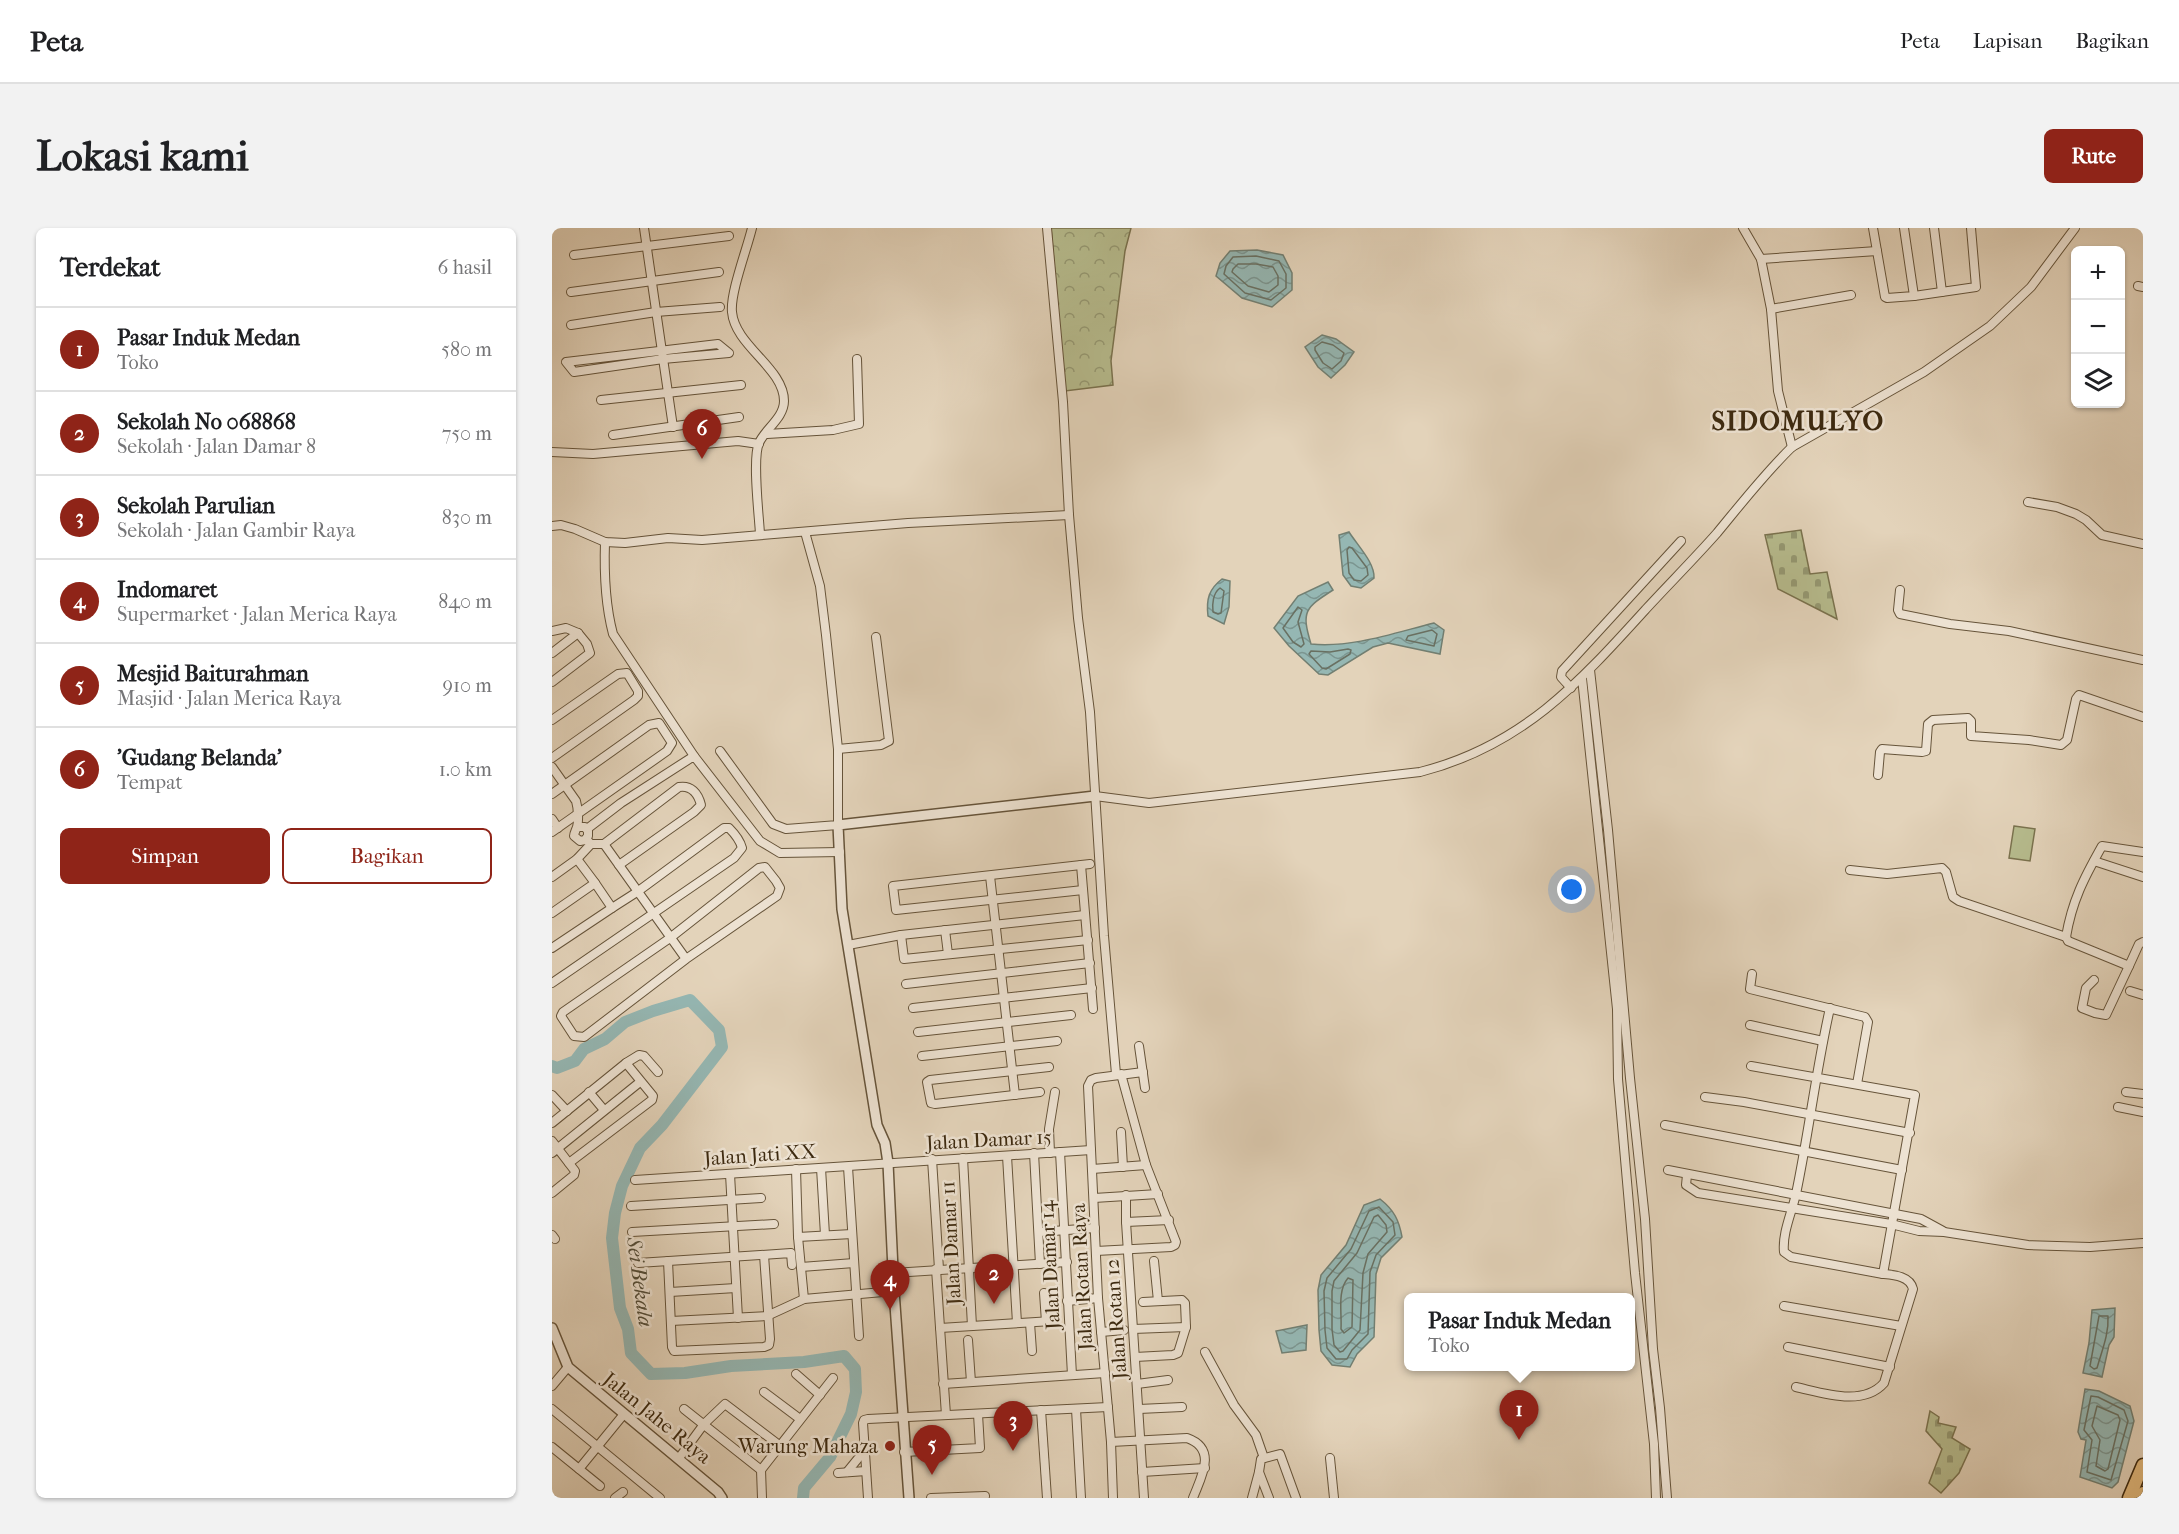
<!DOCTYPE html>
<html lang="id">
<meta charset="utf-8">
<style>
:root{--surface:#fff;--page:#f2f2f2;--text:#202124;--muted:#757577;--line:#e0e0e0;--accent:#8f2418}
body{margin:0;font-family:"IM FELL French Canon",serif;background:var(--page);color:var(--text)}
.controls{position:absolute;right:18px;top:18px;display:grid;overflow:hidden;border-radius:9px;box-shadow:0 2px 4px #0004}
.controls button{width:54px;height:54px;display:grid;place-items:center;padding:0;border:0;border-bottom:2px solid var(--line);background:var(--surface);color:var(--text);font:30px sans-serif}
.you{position:absolute;left:1020px;top:662px;width:21px;height:21px;margin:-15px;border:4px solid #fff;border-radius:50%;background:#1a73e8;box-shadow:0 0 0 9px #1a73e833}
.badge{display:grid;place-items:center;width:39px;height:39px;border-radius:50%;background:var(--accent);color:#fff;font-size:20px;font-weight:700}
.pin{position:absolute;translate:-50% -50px;filter:drop-shadow(0 2px 3px #0008)}
.pin::after{content:'';position:absolute;top:32px;width:21px;height:18px;background:inherit;clip-path:polygon(0 0,100% 0,50% 100%)}
.popup{position:absolute;left:852px;top:1065px;width:231px;height:78px;box-sizing:border-box;display:grid;place-content:center;border-radius:9px;background:var(--surface);filter:drop-shadow(0 2px 4px #0005);font-size:20px;white-space:nowrap;color:var(--muted)}
.popup b{font-size:22px;color:var(--text)}
.popup::after{content:'';position:absolute;left:50%;top:100%;margin-left:-12px;border:12px solid transparent;border-top-color:var(--surface)}
.list{margin:0;padding:0;list-style:none}
h2{display:flex;justify-content:space-between;align-items:center;height:78px;margin:0;padding:0 24px;font-size:26px}
h2 small{font-size:20px;font-weight:400;color:var(--muted)}
.list li{display:grid;grid-template-columns:39px 1fr auto;gap:18px;align-items:center;box-sizing:border-box;height:84px;padding:0 24px;border-top:2px solid var(--line)}
.list b{display:block;font-size:22px;white-space:nowrap}
.list p{margin:0;font-size:20px;white-space:nowrap;color:var(--muted)}
.list em{font-size:20px;font-style:normal;color:var(--muted)}
.actions{display:flex;gap:12px;padding:18px 24px}
.actions a{flex:1;padding:14px 0;border:2px solid var(--accent);border-radius:9px;text-align:center;font-size:21px;color:var(--accent)}
.actions .main{background:var(--accent);color:#fff}
.icon{flex:none;width:33px;height:33px;fill:none;stroke:currentColor;stroke-width:2;stroke-linecap:round;stroke-linejoin:round}
.map{position:relative;flex:none;width:1591px;height:1270px;overflow:hidden;border-radius:9px}
header{display:flex;align-items:center;gap:36px;box-sizing:border-box;height:84px;padding:0 30px;background:var(--surface);border-bottom:2px solid var(--line)}
header strong{font-size:28px}
nav{display:flex;gap:33px;margin-inline-start:auto;font-size:21px}
.intro{display:flex;align-items:center;justify-content:space-between;box-sizing:border-box;height:144px;padding:0 36px}
h1{margin:0;font-size:42px}
.button{padding:15px 27px;border-radius:9px;background:var(--accent);color:#fff;font-size:21px;font-weight:700}
main{display:flex;gap:36px;padding:0 36px}
aside{flex:1;background:var(--surface);border-radius:9px;box-shadow:0 2px 4px #0004}
.map>svg:first-child{display:block}
</style>
<header>
<strong>Peta</strong>
<nav><a>Peta</a><a>Lapisan</a><a>Bagikan</a></nav>
</header>
<div class="intro"><h1>Lokasi kami</h1><a class="button">Rute</a></div>
<main>
<aside>
<h2>Terdekat<small>6 hasil</small></h2>
<ul class="list">
<li><span class="badge">1</span><div><b>Pasar Induk Medan</b><p>Toko</p></div><em>580 m</em></li>
<li><span class="badge">2</span><div><b>Sekolah No 068868</b><p>Sekolah · Jalan Damar 8</p></div><em>750 m</em></li>
<li><span class="badge">3</span><div><b>Sekolah Parulian</b><p>Sekolah · Jalan Gambir Raya</p></div><em>830 m</em></li>
<li><span class="badge">4</span><div><b>Indomaret</b><p>Supermarket · Jalan Merica Raya</p></div><em>840 m</em></li>
<li><span class="badge">5</span><div><b>Mesjid Baiturahman</b><p>Masjid · Jalan Merica Raya</p></div><em>910 m</em></li>
<li><span class="badge">6</span><div><b>'Gudang Belanda'</b><p>Tempat</p></div><em>1.0 km</em></li>
</ul>
<div class="actions"><a class="main">Simpan</a><a>Bagikan</a></div>
</aside>
<div class="map">
<svg width="1591" height="1270" viewBox="0 0 1591 1270">
<defs>
<pattern id="forest-crowns" width="20" height="18" patternUnits="userSpaceOnUse" patternTransform="scale(1.5)"><rect width="20" height="18" fill="#b6bb8d"/><path d="M2 6a3 3 0 1 1 6 0M12 15a3 3 0 1 1 6 0" fill="none" stroke="#959872"/></pattern>
<pattern id="cemetery-stones" width="16" height="16" patternUnits="userSpaceOnUse" patternTransform="scale(1.5)"><rect width="16" height="16" fill="#b6bb8d"/><path d="M2 7V4a2 2 0 0 1 4 0v3zM10 15v-3a2 2 0 0 1 4 0v3z" fill="#959872"/></pattern>
<pattern id="water-waves" width="16" height="10" patternUnits="userSpaceOnUse" patternTransform="scale(1.5)"><rect width="16" height="10" fill="#95b7b3"/><path d="M0 5q4-4 8 0t8 0" fill="none" stroke="#7b9590"/></pattern>
</defs>
<rect width="100%" height="100%" fill="#e3d3ba"/>
<filter id="stains"><feTurbulence type="fractalNoise" baseFrequency=".00333" numOctaves="4"/><feColorMatrix values="0 0 0 0 .2 0 0 0 0 .09 0 0 0 0 .02 0 0 0 .5 -.17"/></filter>
<radialGradient id="worn" r=".72"><stop offset=".6" stop-color="#630" stop-opacity="0"/><stop offset="1" stop-color="#630" stop-opacity=".3"/></radialGradient>
<polygon fill="#b6bb8d" stroke="#7a724e" stroke-width="1.5" points="1462,598 1483,601 1478,633 1457,630"/>
<polygon fill="url(#forest-crowns)" stroke="#7a724e" stroke-width="1.5" points="499,0 579,0 573,23 559,133 561,157 513,163"/>
<g fill="url(#cemetery-stones)" stroke="#7a724e" stroke-width="1.5">
<polygon points="1249,302 1258,346 1275,344 1285,391 1226,361 1213,307"/>
<polygon points="1378,1183 1387,1189 1386,1195 1404,1199 1400,1210 1418,1221 1407,1245 1389,1265 1377,1255 1390,1221 1374,1203"/>
</g>
<g fill="url(#water-waves)" stroke="#727f72" stroke-width="1.5">
<polygon points="705,22 731,27 740,45 740,62 720,79 690,70 664,48 668,35 678,23"/>
<polygon points="770,107 784,111 802,124 793,137 779,150 766,139 753,119"/>
<path d="M797,304C806,318 823,335 822,350L809,360L799,358L791,347L787,307Z"/>
<path d="M670,351L678,353L677,379L672,396L656,388C654,371 657,361 670,351Z"/>
<path d="M776,354L781,362C753,380 749,383 759,416C800,420 842,405 882,395L892,402L888,426L836,415L821,419L776,447L767,446L737,418L722,400L746,368Z"/>
<path d="M828,971C842,982 847,992 850,1009L829,1030L824,1046L822,1109L805,1126L798,1139L780,1137L769,1123L767,1102L766,1062L769,1047L794,1017L812,977Z"/>
<polygon points="1563,1080 1562,1109 1557,1117 1550,1149 1531,1145 1537,1115 1540,1082"/>
<polygon points="755,1097 754,1122 730,1125 724,1103"/>
<polygon points="1533,1161 1547,1163 1578,1178 1582,1193 1566,1254 1560,1260 1528,1249 1534,1212 1529,1211 1526,1204"/>
</g>
<g fill="none" stroke-linecap="round" stroke-linejoin="round">
<g stroke="#697062" stroke-width="1.5">
<polygon points="704,28 727,33 734,46 734,60 719,72 693,65 672,46 674,38 681,29"/>
<polygon points="686,36 704,36 721,39 726,48 726,57 717,64 696,58 680,44 681,41"/>
<polygon points="770,114 781,117 792,125 789,133 780,141 771,135 763,122 763,119"/>
<polygon points="797,319 800,320 815,340 816,347 809,353 802,352 797,345 795,322"/>
<path d="M668,360L672,363L669,385L666,386L661,384C660,376 661,365 668,360Z"/>
<polygon points="746,379 750,382 746,394 752,416 749,419 741,414 731,400"/>
<polygon points="880,402 885,406 882,418 854,412 856,408"/>
<polygon points="796,421 799,422 798,426 774,441 770,440 757,426 759,423 778,424"/>
<polygon points="827,979 841,994 843,1007 824,1027 818,1044 816,1106 800,1122 795,1131 784,1131 775,1120 773,1102 772,1063 775,1050 799,1021 817,983"/>
<polygon points="826,987 834,997 835,1004 816,1026 811,1045 808,1102 791,1123 788,1124 782,1117 780,1101 780,1063 782,1053 805,1025 822,989"/>
<path d="M796,1050L801,1052L800,1099L792,1105L789,1101C790,1084 785,1063 796,1050Z"/>
<path d="M1547,1088H1556C1557,1106 1550,1122 1545,1140L1542,1141L1538,1138Z"/>
<polygon points="1539,1168 1546,1169 1572,1182 1576,1193 1559,1252 1535,1244 1540,1212 1532,1202"/>
<polygon points="1545,1178 1566,1187 1568,1192 1556,1241 1553,1243 1544,1238 1548,1212 1540,1198"/>
</g>
<polyline stroke="#95b7b3" stroke-width="12" points="0,838 5,840 23,833 32,821 53,811 73,794 101,783 138,772 167,802 170,819 110,897 88,920 70,958 63,985 60,1010 68,1080 76,1101 79,1125 99,1146 133,1145 179,1138 252,1134 292,1128 303,1141 304,1164 299,1186 278,1229 252,1260 251,1270"/>
<g stroke="#66543a" stroke-width="10">
<g id="minor">
<polyline points="92,0 121,199"/>
<path d="M200,0C195,21 178,65 180,84C183,118 232,140 232,173C232,190 213,201 207,215C200,230 207,287 208,306"/>
<polyline points="495,0 511,174 517,287 526,390 538,484 552,708 564,846"/>
<polyline points="1191,0 1209,31 1219,81 1226,163 1240,219"/>
<polyline points="1321,0 1333,69 1335,70 1362,68 1352,0"/>
<polyline points="1382,0 1390,64"/>
<polyline points="22,27 177,8"/>
<polyline points="1209,31 1325,23"/>
<polyline points="1586,58 1591,59"/>
<polyline points="19,64 167,44"/>
<polyline points="1362,68 1424,59 1419,0"/>
<polyline points="1219,81 1299,67"/>
<polyline points="19,97 104,84 168,79"/>
<polygon points="166,116 177,125 111,131 22,144 14,134"/>
<polyline points="49,172 189,157"/>
<polyline points="215,206 281,202 307,196 305,131"/>
<polyline points="61,207 187,189"/>
<polyline points="0,224 41,226 186,213 207,216"/>
<polyline points="1476,274 1505,279 1524,286 1534,292 1550,307 1591,316"/>
<polyline points="0,298 9,297 23,301 53,314 73,315 116,310 150,312 356,295 517,287"/>
<path d="M53,314C52,344 53,376 61,406L142,528"/>
<polyline points="1348,362 1346,382 1348,386 1398,396 1457,403 1591,432"/>
<polyline points="0,403 14,400 26,405 0,425"/>
<polyline points="1038,442 1056,602 1078,850 1093,991 1101,1121 1108,1180 1115,1270"/>
<polyline points="1030,450 1065,781 1066,851 1083,1045 1102,1216 1104,1270"/>
<polyline points="0,454 38,425 35,416 26,405"/>
<polyline points="1019,460 1009,449 1010,443 1129,313"/>
<polyline points="0,492 66,446 75,445 86,463 86,468 82,472 0,530"/>
<polyline points="286,521 329,517 337,513 324,409"/>
<polyline points="168,523 221,596 234,601 286,597 286,521 274,407 268,358 253,304"/>
<path d="M0,539L24,573C26,580 27,593 25,599C24,602 22,605 22,608L28,613L33,612L36,608V603L33,599H25"/>
<polyline points="1326,547 1328,524 1330,521 1370,524 1374,523 1376,496 1381,492 1416,490 1419,493 1419,508 1477,512 1509,517 1515,512 1524,471 1527,467 1591,489"/>
<polyline points="0,566 97,497 107,495 120,515 115,523 0,604"/>
<path d="M543,568L597,575L868,544C970,518 1026,456 1094,381C1117,356 1142,331 1165,305C1189,276 1213,245 1240,219L1372,144L1438,98L1479,59L1523,0"/>
<polyline points="0,591 6,600"/>
<polyline points="35,601 69,575 142,528 208,613 228,625 288,624"/>
<polyline points="34,611 39,616 52,616 134,731 225,668 228,660 224,653 213,639 207,640 118,710 11,784 9,788 22,808 32,809 134,731"/>
<path d="M52,616L127,559C139,557 146,565 149,577L142,584L67,637"/>
<polyline points="1542,633 1591,649"/>
<polyline points="529,637 541,781"/>
<polyline points="1298,642 1335,646 1390,640 1394,644 1401,669 1407,673 1514,709 1516,713 1577,738 1587,716 1591,714"/>
<polyline points="438,648 463,867"/>
<polyline points="0,649 25,631 39,616"/>
<polyline points="531,662 344,682 341,658 538,636"/>
<polyline points="0,685 43,655 25,631"/>
<polyline points="393,702 396,726"/>
<polyline points="349,707 352,731 536,712"/>
<path d="M1514,709C1520,673 1532,650 1550,618L1591,624"/>
<polyline points="296,717 349,707 533,687"/>
<polyline points="0,720 60,680"/>
<polyline points="1200,746 1198,761 1313,789 1316,794 1305,856"/>
<polyline points="1542,752 1534,760 1530,780 1543,785 1554,787 1577,738"/>
<path d="M0,755L182,630L190,620C188,612 183,606 177,600H172L85,664L60,680L43,655"/>
<polyline points="354,756 538,735"/>
<polyline points="1578,763 1591,767"/>
<polyline points="361,780 540,760"/>
<polyline points="1198,797 1271,813"/>
<polyline points="366,804 519,787"/>
<polyline points="587,818 593,860"/>
<polyline points="370,828 505,813"/>
<path d="M1199,838L1363,867L1331,1046L1239,1029L1232,1024C1230,1005 1240,984 1244,966C1257,904 1264,842 1278,780"/>
<polyline points="37,864 52,882"/>
<polyline points="488,864 383,876 379,875 375,854 378,852 497,839"/>
<polyline points="1574,864 1591,866"/>
<polyline points="0,867 15,883"/>
<polyline points="1153,869 1192,874 1358,905"/>
<polyline points="1566,879 1591,884"/>
<polyline points="0,895 74,835 87,827 92,828 106,844"/>
<polyline points="1113,897 1350,942"/>
<polyline points="569,904 571,939"/>
<polyline points="0,913 23,943 22,947 0,965"/>
<polyline points="508,924 520,1147"/>
<polyline points="0,925 88,854"/>
<polyline points="482,925 488,1036"/>
<polyline points="498,925 497,901 503,864"/>
<polyline points="455,928 465,1095"/>
<polyline points="411,930 420,1098"/>
<polyline points="380,931 387,1041"/>
<polyline points="17,935 100,872 101,868 74,835"/>
<polyline points="296,939 307,1108"/>
<polyline points="269,940 273,1007"/>
<polyline points="244,941 246,1009 252,1071"/>
<polyline points="540,941 594,937"/>
<polyline points="1116,942 1369,991 1391,1003"/>
<polyline points="178,946 186,1090"/>
<polyline points="1135,947 1134,957 1146,965 1339,996 1367,1003 1392,1004 1476,1017 1538,1019 1591,1015"/>
<polyline points="83,952 539,922"/>
<polyline points="574,967 574,994 592,1270"/>
<polyline points="542,970 606,966"/>
<polyline points="79,978 209,970"/>
<polyline points="574,994 617,992"/>
<polyline points="80,1004 222,996"/>
<polyline points="487,1004 543,1000"/>
<polyline points="0,1007 3,1011"/>
<polyline points="246,1009 300,1006"/>
<polyline points="544,1023 619,1019 623,1017 624,1014 594,937 569,846"/>
<polyline points="116,1033 120,1119 122,1123 212,1119 217,1117 218,1111 212,1027"/>
<polyline points="602,1033 606,1073"/>
<polyline points="86,1035 239,1025 240,1037"/>
<polyline points="249,1039 302,1035"/>
<polyline points="384,1041 394,1187"/>
<polyline points="341,1045 515,1034"/>
<polyline points="118,1064 184,1060"/>
<polyline points="492,1065 494,1094"/>
<polyline points="515,1073 546,1070"/>
<polyline points="1232,1078 1349,1098"/>
<polyline points="119,1093 215,1088 252,1071 342,1063"/>
<polyline points="478,1095 480,1123"/>
<polyline points="388,1100 500,1093"/>
<polyline points="581,1101 634,1099"/>
<polyline points="549,1104 572,1102"/>
<polyline points="416,1112 419,1154"/>
<polyline points="1236,1119 1338,1139"/>
<polyline points="653,1124 682,1177 704,1207 712,1230"/>
<polyline points="583,1129 621,1127 626,1125 634,1099 633,1075 630,1072 591,1074"/>
<polyline points="244,1146 268,1167"/>
<polyline points="391,1156 553,1145"/>
<polyline points="585,1156 616,1152"/>
<polyline points="0,1158 16,1139"/>
<path d="M1244,1159C1271,1165 1311,1179 1332,1155L1361,1061C1358,1048 1342,1047 1331,1046"/>
<polyline points="212,1164 248,1191"/>
<polyline points="0,1181 108,1270"/>
<polyline points="132,1181 209,1242 210,1270"/>
<polyline points="524,1181 529,1270"/>
<polyline points="587,1181 630,1179"/>
<polyline points="489,1182 495,1270"/>
<path d="M559,1214L635,1210C666,1221 649,1249 641,1270"/>
<polyline points="0,1219 48,1258"/>
<polyline points="352,1224 428,1220 426,1186"/>
<polyline points="127,1230 152,1196 173,1176 227,1217"/>
<polyline points="778,1230 782,1270"/>
<polyline points="27,1241 72,1186"/>
<polyline points="209,1242 281,1150"/>
<polyline points="295,1244 313,1222"/>
<polyline points="590,1244 653,1240"/>
<polyline points="707,1244 717,1270"/>
<polyline points="286,1245 314,1243"/>
<polyline points="63,1270 71,1264"/>
<polyline points="316,1270 311,1195 312,1192 316,1191 556,1179"/>
<polyline points="379,1270 433,1268"/>
<polyline points="561,1270 559,1214 546,1070 536,858 539,852 544,850 591,844"/>
<polyline points="700,1270 707,1244 709,1231 728,1226 744,1270"/>
</g>
</g>
<g stroke="#66543a" stroke-width="12">
<g id="tertiary">
<polyline points="0,1100 16,1139 166,1264 170,1270"/>
<polyline points="357,1270 342,1063 336,935 333,915 325,897 290,681 286,597 543,568"/>
</g>
</g>
<g stroke="#3d2a10" stroke-width="15">
<g id="trunk">
<polyline points="1577,1270 1591,1237"/>
<polyline points="1589,1270 1591,1265"/>
</g>
</g>
<use href="#minor" stroke="#ede2d2" stroke-width="8"/>
<use href="#tertiary" stroke="#ede2d2" stroke-width="9"/>
<use href="#trunk" stroke="#e2ba7d" stroke-width="12"/>
</g>
<circle fill="#8f2418" stroke="#ede2d2" stroke-width="2" cx="338" cy="1218" r="6"/>
<g text-anchor="middle" dominant-baseline="central" stroke-width="5" stroke-linejoin="round" paint-order="stroke">
<g font-size="20" fill="#3d2a10" stroke="#ede2d2">
<text transform="translate(437 912) rotate(-3)">Jalan Damar 15</text>
<text transform="translate(208 927) rotate(-4)">Jalan Jati XX</text>
<text transform="translate(399 1015) rotate(-93)">Jalan Damar 11</text>
<text transform="translate(498 1037) rotate(-93)">Jalan Damar 14</text>
<text transform="translate(530 1049) rotate(-93)">Jalan Rotan Raya</text>
<text transform="translate(564 1091) rotate(-94)">Jalan Rotan 12</text>
<text transform="translate(105 1190) rotate(39)">Jalan Jahe Raya</text>
</g>
<g font-size="20" fill="#3d2a10" stroke="#ede2d2" text-anchor="end">
<text x="326" y="1218">Warung Mahaza</text>
</g>
<g font-size="21" font-style="italic" fill="#534d39" stroke="#ede2d2">
<text transform="translate(88 1054) rotate(82)">Sei Bekala</text>
</g>
<g font-size="26" font-weight="bold" letter-spacing="1.5" fill="#3d2a10" stroke="#ede2d2">
<text x="1246" y="193">SIDOMULYO</text>
</g>
</g>
<rect width="100%" height="100%" filter="url(#stains)"/>
<rect width="100%" height="100%" fill="url(#worn)"/>
</svg>
<div class="controls">
<button>+</button>
<button>−</button>
<button><svg class="icon" aria-label="layers" viewBox="0 0 24 24"><path d="M12 4l9 5-9 5-9-5zM3 14l9 5 9-5"/></svg></button>
</div>
<div class="you"></div>
<div class="pin badge" style="left:967px;top:1212px">1</div>
<div class="popup"><b>Pasar Induk Medan</b>Toko</div>
<div class="pin badge" style="left:442px;top:1076px">2</div>
<div class="pin badge" style="left:461px;top:1223px">3</div>
<div class="pin badge" style="left:338px;top:1082px">4</div>
<div class="pin badge" style="left:380px;top:1247px">5</div>
<div class="pin badge" style="left:150px;top:231px">6</div>
</div>
</main>
